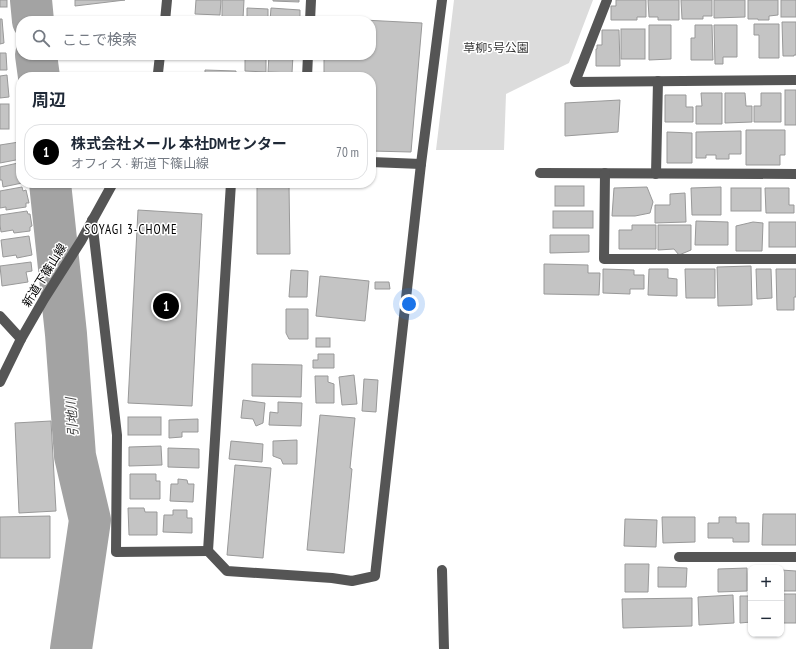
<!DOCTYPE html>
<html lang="ja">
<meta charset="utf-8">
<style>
:root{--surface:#fff;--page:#f6f6f7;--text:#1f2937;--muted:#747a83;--line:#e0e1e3;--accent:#000}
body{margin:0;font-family:"PT Sans Narrow","Noto Sans JP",sans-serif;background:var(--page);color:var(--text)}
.controls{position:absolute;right:12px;bottom:12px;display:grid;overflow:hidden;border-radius:8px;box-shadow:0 1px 3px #0004}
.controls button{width:36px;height:36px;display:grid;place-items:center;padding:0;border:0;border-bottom:1px solid var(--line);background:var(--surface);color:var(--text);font:20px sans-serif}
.you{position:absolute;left:409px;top:304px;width:14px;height:14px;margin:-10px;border:3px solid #fff;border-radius:50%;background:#1a73e8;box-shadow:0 0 0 6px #1a73e833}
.badge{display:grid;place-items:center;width:26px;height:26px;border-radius:50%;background:var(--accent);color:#fff;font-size:13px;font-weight:700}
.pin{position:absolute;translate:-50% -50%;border:2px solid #fff;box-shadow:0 1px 4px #0006}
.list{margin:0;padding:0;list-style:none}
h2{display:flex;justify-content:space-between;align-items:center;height:52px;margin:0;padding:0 16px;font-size:17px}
h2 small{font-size:13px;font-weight:400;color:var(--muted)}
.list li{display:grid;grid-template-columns:26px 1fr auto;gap:12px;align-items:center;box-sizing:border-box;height:56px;margin:0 8px 8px;padding:0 8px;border:1px solid var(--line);border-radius:16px}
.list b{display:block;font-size:15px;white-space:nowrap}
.list p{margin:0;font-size:13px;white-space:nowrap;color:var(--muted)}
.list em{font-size:13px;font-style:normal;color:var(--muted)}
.icon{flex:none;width:22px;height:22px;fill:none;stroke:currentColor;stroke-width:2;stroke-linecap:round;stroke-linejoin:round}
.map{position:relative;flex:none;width:796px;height:649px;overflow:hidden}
.search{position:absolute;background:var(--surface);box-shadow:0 1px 3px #0004;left:16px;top:16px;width:360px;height:44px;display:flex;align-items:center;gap:10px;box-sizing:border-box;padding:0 14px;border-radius:16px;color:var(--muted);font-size:15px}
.panel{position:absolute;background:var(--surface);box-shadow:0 1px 3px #0004;left:16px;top:72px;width:360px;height:116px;border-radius:16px}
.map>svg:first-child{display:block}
</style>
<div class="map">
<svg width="796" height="649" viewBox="0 0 796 649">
<rect width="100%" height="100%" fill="#fff"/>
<polygon fill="#dcdcdc" points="454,0 593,0 569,63 506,94 504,150 436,150"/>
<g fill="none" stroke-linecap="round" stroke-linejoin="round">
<g stroke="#a3a3a3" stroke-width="42">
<polyline points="31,0 33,21"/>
<polyline points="36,55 39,77"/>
<polyline points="50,183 66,334 75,456 90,520 71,649"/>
</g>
</g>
<g fill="#c4c4c4" stroke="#999">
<rect x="0" y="0" width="7" height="7"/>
<polygon points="75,0 125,0 75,6"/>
<polygon points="196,0 221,0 220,15 195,14"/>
<polygon points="222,0 244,0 243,19 236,19 236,21 222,21"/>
<polygon points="273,0 299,0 299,2 273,1"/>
<polygon points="616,0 646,0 646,17 637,17 637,20 611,20 611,6 616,6"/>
<polygon points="648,0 679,0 679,20 658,20 658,17 649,17"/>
<polygon points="681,0 712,0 712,16 703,16 703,19 682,19"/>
<polygon points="714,0 745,0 745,17 714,18"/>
<polygon points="748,0 778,0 778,15 769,16 769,20 758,20 758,19 748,19"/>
<rect x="781" y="0" width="15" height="17"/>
<polygon points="247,8 268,9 268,21 247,21"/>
<polygon points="271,8 300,10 300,21 270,21"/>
<polygon points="324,18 422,23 411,152 371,151 371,77 324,77 324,55 371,55 371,21 324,21"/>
<polygon points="0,19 2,19 4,43 0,44"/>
<polygon points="782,22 796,22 796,55 794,55 794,56 783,56"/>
<polygon points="754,24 779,24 779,58 759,58 759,35 754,35"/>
<polygon points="649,25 671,25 671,59 649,60"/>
<polygon points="695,25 712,25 713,60 691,60 691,38 695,38"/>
<polygon points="714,25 737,25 737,57 723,57 723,64 715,64"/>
<rect x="621" y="29" width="24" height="30"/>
<polygon points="602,30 619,30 620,66 596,66 596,49 597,49 597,45 602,45"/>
<polygon points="0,53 6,53 7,70 0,70"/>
<polygon points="245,55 266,55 266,72 245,71"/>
<polygon points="269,55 293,55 292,73 268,72"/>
<polygon points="205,70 236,71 236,77 205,77"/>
<polygon points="7,75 9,97 0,98 0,76"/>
<rect x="785" y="90" width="11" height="35"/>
<polygon points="701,93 722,93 722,124 696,124 696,106 702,106"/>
<polygon points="725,93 745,93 746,106 752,106 752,122 725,123"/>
<polygon points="761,93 781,93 781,122 754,122 754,106 761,106"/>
<polygon points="665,95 686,95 686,107 693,107 693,122 665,122"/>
<polygon points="620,100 618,132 565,136 565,103"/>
<rect x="0" y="104" width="9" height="25"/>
<polygon points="746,130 785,130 785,155 780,155 780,165 746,165"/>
<polygon points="741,131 741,154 729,154 729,159 716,159 716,155 706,155 706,158 696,158 696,132"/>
<polygon points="667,132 692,133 692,163 667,163"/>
<polygon points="19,142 20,149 21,149 21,159 0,163 0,145"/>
<polygon points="18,163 19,167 21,166 21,183 22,183 3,187 2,180 0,180 0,167"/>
<polygon points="257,184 289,184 290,254 257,254"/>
<rect x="555" y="186" width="29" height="20"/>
<polygon points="22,187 23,191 26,190 29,203 26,203 26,207 6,210 6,207 0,208 0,191"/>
<polygon points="647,187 653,202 650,213 635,216 612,216 614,188"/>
<polygon points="721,187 721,215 692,215 691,188"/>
<rect x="731" y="188" width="30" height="23"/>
<polygon points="765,188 789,188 789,205 794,205 794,213 766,213"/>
<polygon points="685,193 686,222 655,223 655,205 670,205 670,194"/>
<polygon points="138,210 202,214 192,406 128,403"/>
<polygon points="27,211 28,214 30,214 32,226 30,227 30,231 14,233 13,230 1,232 0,225 0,215"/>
<rect x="553" y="211" width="40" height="17"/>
<polygon points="696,221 728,222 728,245 695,245"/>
<polygon points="753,222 763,223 762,251 736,251 736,226"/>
<rect x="769" y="222" width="27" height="25"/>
<polygon points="632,225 656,225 656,249 619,249 619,230 632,230"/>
<polygon points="658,225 691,225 691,250 679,255 674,249 658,250"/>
<polygon points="550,235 589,235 589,252 550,253"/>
<polygon points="29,236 32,255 17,258 16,255 3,257 1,240"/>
<polygon points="31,262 32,271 26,272 28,282 2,286 0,266"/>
<polygon points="544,264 588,265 588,273 600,273 599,295 544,294"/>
<polygon points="751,266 752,305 718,306 717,267"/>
<polygon points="603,269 634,270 634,275 644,275 644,289 630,289 630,294 603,293"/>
<polygon points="649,269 668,269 668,278 677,279 677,296 648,295"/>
<polygon points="685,269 715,269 715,298 686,298"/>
<polygon points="756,269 771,269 772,298 757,299"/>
<polygon points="776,269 796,269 796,297 794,297 794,310 777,310"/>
<polygon points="291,270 308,271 307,297 289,297"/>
<polygon points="320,276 369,281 365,321 316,316"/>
<polygon points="375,282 389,282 390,289 375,289"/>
<polygon points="286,309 308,309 308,339 289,339 286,333"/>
<rect x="316" y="338" width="14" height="9"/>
<polygon points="318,354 334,354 334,368 313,368 313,360 318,360"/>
<polygon points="252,364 302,365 301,397 252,396"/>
<polygon points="354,375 357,404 342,405 339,377"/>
<polygon points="315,376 328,376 328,382 334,384 334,403 316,403"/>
<polygon points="364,379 378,380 376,412 362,411"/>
<polygon points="243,400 265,403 263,423 256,426 253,419 241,418"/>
<polygon points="278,402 302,403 301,426 269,425 270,412 278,413"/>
<polygon points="320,415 355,418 350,468 352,469 344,553 307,550"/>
<rect x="128" y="417" width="33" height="18"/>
<polygon points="198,419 198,432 182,432 182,437 169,438 169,420"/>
<polygon points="51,421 56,511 19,513 15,423"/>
<polygon points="297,440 297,464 283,464 281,459 273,456 273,441"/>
<polygon points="231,441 263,444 262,462 229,459"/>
<polygon points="161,446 162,465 129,466 129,447"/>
<polygon points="168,448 199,449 199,468 168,467"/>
<polygon points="235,465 271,468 263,558 227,555"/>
<polygon points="130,474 156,474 156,481 160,481 160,499 130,499"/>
<polygon points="178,479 187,480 188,484 194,484 193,502 170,501 171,484 178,484"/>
<polygon points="128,508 144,508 145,512 157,512 157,535 129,535"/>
<polygon points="173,510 187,510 187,518 192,518 192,533 163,532 164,515 173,515"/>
<polygon points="763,514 796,514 796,545 762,545"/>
<polygon points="50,516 50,558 0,558 0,517"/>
<polygon points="662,517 695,517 695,542 663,543"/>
<polygon points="719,517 736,517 736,523 749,523 749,542 733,542 733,538 708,538 708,523 719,523"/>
<polygon points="625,519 657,520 656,547 624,546"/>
<polygon points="625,564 649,564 648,592 625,592"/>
<polygon points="658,567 687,568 686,587 658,587"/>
<polygon points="747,568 747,591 718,592 718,569"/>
<polygon points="781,570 796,571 796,591 781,591"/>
<rect x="781" y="594" width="15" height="29"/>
<polygon points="733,595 734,623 699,625 698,597"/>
<polygon points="740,596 751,596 751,622 740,623"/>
<polygon points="692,598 692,626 623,628 622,599"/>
</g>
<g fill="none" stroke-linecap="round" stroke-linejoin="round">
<g stroke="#555" stroke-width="10">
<polyline points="607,0 575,82 796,80"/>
<polyline points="165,21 167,0"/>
<polyline points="310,21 311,0"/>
<polyline points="157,77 158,73 160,55"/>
<polyline points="307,77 308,55"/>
<polyline points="371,162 421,164"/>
<polyline points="540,173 796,174"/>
<polyline points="605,173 604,259 796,259"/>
<polyline points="656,174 658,81"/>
<polyline points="231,183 208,551 227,571 332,578 352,581 375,576 421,164 442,0"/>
<polyline points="92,220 117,435 116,552 208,551"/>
<polyline points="0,316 21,339"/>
<polyline points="0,382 21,339 44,299 81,241 113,183"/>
<polyline points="679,557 796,557"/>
<polyline points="442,570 444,649"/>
</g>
</g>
<g text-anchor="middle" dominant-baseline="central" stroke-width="3" stroke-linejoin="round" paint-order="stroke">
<g font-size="12" fill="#333" stroke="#fff">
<text x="496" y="47">草柳5号公園</text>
</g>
<g font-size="12" fill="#000" stroke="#fff">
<text transform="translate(44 275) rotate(-58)">新道下篠山線</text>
</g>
<g font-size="13" letter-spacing="1" fill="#000" stroke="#fff">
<text x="131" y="229">SOYAGI 3-CHOME</text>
</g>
<g font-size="13" font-style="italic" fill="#444" stroke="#fff">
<text transform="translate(72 417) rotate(-94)">引地川</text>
</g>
</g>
</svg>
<div class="controls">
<button>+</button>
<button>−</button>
</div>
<div class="you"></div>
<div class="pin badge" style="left:166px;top:306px">1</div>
<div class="search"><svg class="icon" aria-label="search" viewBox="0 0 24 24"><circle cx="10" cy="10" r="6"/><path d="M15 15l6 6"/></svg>ここで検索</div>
<section class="panel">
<h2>周辺<small></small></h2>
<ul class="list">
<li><span class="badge">1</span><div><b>株式会社メール 本社DMセンター</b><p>オフィス · 新道下篠山線</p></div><em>70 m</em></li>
</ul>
</section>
</div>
